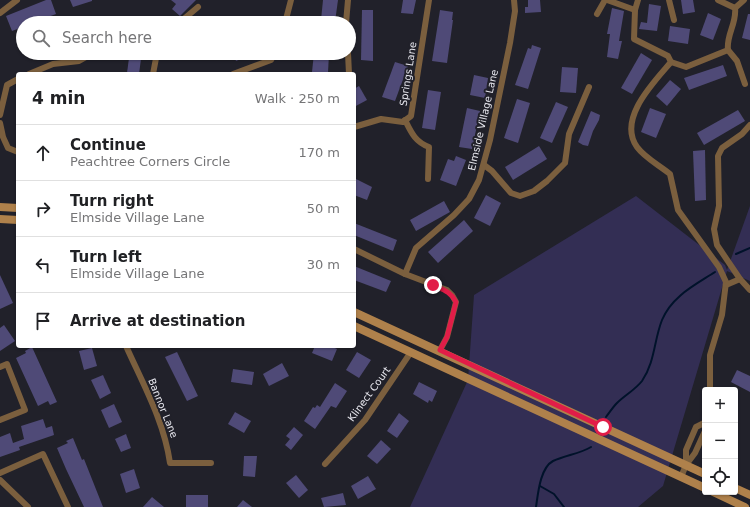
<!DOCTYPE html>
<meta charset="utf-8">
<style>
:root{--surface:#fff;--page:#f2f2f2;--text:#202124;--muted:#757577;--line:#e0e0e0}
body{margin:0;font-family:"DejaVu Sans",sans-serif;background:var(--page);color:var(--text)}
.controls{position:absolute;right:12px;bottom:12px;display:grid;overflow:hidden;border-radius:4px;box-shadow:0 1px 3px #0004}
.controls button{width:36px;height:36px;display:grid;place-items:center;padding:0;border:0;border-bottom:1px solid var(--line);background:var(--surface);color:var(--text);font:20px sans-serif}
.stop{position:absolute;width:12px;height:12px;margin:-9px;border:3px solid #e11d48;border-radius:50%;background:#fff}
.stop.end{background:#e11d48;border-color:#fff;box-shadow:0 1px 4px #0008}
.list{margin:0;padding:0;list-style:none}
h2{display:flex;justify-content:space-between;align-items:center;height:52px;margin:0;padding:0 16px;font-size:17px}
h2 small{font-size:13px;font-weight:400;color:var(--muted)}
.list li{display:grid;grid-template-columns:26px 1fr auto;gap:12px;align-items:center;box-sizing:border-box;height:56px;padding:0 16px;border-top:1px solid var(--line)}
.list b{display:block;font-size:15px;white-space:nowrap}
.list p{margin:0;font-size:13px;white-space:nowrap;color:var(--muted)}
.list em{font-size:13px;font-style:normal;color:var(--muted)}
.icon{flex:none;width:22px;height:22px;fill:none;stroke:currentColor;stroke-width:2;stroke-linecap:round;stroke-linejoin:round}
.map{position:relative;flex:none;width:750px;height:507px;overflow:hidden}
.search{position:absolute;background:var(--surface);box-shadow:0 1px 3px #0004;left:16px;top:16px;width:340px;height:44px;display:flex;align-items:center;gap:10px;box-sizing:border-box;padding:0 14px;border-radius:22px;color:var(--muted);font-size:15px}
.panel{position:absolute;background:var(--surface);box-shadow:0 1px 3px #0004;left:16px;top:72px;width:340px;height:276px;border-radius:4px}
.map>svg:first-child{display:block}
</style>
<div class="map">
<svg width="750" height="507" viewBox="0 0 750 507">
<rect width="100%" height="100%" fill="#21212a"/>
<polygon fill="#332e54" points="636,196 725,265 727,270 750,206 750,281 727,271 663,486 638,507 410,507 468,380 474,295"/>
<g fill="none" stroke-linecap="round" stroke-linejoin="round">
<g stroke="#00122a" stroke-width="2">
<polyline points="736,254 750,248"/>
<path d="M606,417C609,413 613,407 617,403C625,395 635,390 642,381C655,362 654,340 662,320C672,296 695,285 715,272"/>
<polyline points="540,486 554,494 564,507"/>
<path d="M536,507C538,494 540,468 553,461C566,455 579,454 591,447"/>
</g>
</g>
<g fill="#4f4a77">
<polygon points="46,0 51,0 56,14 32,23 23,23 23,27 12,31 6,16"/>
<polygon points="70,0 92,0 92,1 73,7"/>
<polygon points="171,0 196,0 180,16 172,9 176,4"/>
<polygon points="323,0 338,0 335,22 321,20"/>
<polygon points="403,0 416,0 413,14 401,13"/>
<polygon points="528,0 540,0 541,12 525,13 525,7 528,7"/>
<polygon points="681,0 693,0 695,12 683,14"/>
<polygon points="649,4 661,6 657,31 639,29 641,22 647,23"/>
<polygon points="612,8 624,11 619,41 622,41 618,59 607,57 610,34 607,34"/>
<polygon points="362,10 373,10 373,61 361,60"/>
<polygon points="440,10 453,12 452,20 453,20 447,63 432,61"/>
<polygon points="708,13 721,19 713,40 700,35"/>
<polygon points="748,14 750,14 750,40 742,38"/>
<polygon points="670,26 690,29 688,44 668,41"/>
<polygon points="532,45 541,48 528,89 515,85 528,48 531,49"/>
<polygon points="233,53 256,53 236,61"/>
<polygon points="314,53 329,53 328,73 312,72"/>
<polygon points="641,53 652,60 632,94 621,88"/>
<polygon points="129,58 141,59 139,74 127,73"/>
<polygon points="395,62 408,66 395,101 382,97"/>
<polygon points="723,65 727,76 689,90 684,78"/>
<polygon points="562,67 578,68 576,93 560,92"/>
<polygon points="474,75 488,78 485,98 470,95"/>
<polygon points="670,80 681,89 667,106 656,96"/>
<polygon points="359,86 367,100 354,107 354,89"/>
<polygon points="428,90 441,92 435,130 422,128"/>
<polygon points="517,99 530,103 518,143 504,138"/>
<polygon points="556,102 568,107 552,143 540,138"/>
<polygon points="467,108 480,111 472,149 459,147"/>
<polygon points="650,108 666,114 656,138 641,132"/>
<polygon points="738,110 745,121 704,145 697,133"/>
<polygon points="591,111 600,115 599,120 593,131 588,146 583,145 578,142"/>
<polygon points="539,146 547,159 513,180 505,167"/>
<polygon points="705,150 706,200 695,201 693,151"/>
<polygon points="456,156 466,160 456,186 440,180 448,159 454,161"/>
<polygon points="354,178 372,187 367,200 354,195"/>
<polygon points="486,195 501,203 490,226 474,218"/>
<polygon points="444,201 450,212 416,231 410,220"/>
<polygon points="464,220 473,231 438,263 428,252"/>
<polygon points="354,223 397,240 393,251 354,235"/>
<polygon points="354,266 391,281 386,292 354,280"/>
<polygon points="0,275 13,303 0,309"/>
<polygon points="4,325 15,341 0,351 0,328"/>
<polygon points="315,346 330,346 337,349 332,361 312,353"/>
<polygon points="32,347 57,402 50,405 48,401 38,406 16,358 26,353 25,351"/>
<polygon points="92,348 97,366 84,370 79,351"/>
<polygon points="177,352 198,396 187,401 165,357"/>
<polygon points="357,352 371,360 359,378 346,370"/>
<polygon points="282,363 289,376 269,386 263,374"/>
<polygon points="233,369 254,372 252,385 231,382"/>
<polygon points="737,370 750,376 750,392 731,382"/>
<polygon points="103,375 111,393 100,399 91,380"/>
<polygon points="419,382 437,391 432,402 429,400 428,403 413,394"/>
<polygon points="335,383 347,391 336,408 331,406 315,429 304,421 313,407 315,408 317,405 320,407"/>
<polygon points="114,404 122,422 109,428 101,410"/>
<polygon points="235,412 251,421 244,433 228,424"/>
<polygon points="399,413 409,421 397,438 387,431"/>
<polygon points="43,419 46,428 52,426 54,435 19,447 20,450 0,457 0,437 10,433 13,443 24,439 21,426"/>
<polygon points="294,427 303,435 291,450 285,445 290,439 286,436"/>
<polygon points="126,434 131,448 121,452 115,439"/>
<polygon points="73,438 82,460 84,459 103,507 84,507 66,469 57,448 68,443 66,441"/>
<polygon points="381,440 391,449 377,464 367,456"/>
<polygon points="244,456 257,456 255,477 243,476"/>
<polygon points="134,469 140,488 126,493 120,474"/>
<polygon points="296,475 308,490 299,498 286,483"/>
<polygon points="368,476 376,489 358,499 351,486"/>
<polygon points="343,493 346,505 324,507 321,498"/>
<rect x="186" y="495" width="22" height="12"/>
<polygon points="152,497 164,507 143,507"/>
<polygon points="243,500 252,507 237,507"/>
</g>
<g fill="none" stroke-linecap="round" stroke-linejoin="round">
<g stroke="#7b5f3e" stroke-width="6">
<polyline points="607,0 635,10"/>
<path d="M638,0L635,10L634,39L668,56L671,62C654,82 617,119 637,147C645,158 659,165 670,174L678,210L719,267L726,282L722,315L710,355V390"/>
<polyline points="669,0 674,20"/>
<polyline points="735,8 744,0"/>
<polyline points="0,13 17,0"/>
<polyline points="597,14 605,0"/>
<polyline points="179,23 198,7"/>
<polyline points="285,23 291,0"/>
<polyline points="346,23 348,0"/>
<polyline points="728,50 737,61 745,84"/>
<polyline points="348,53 349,74"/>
<path d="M671,62L686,67L728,50C726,35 737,23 735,8L718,0"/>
<polyline points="29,74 53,64 79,61 88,56 106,53"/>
<polyline points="153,74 157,53"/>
<polyline points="233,74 271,60 275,53"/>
<polyline points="0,115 7,85 18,79"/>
<path d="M405,120C411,132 415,142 429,147L428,179"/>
<polyline points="0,123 3,137 8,148 18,152"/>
<polyline points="750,125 742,134 722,148 718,156 719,206 714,229 717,245 740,279 750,290"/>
<polyline points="354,127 381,119 403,122 411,116 429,0"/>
<polyline points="484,165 492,171 511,193 520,196 534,191 547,181 565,163 569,134 589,87"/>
<polyline points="354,249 405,274"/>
<polyline points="726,285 740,279"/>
<path d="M126,346C143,384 164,421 170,463H211"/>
<polyline points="440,350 447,337 456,302 452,295 447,290 405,274 416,248 454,215 469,199 479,180 490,140 510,43 515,11 514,0"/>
<polyline points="0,367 7,364 25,410 0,420"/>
<polyline points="325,464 365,420 411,352"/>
<polyline points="686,465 686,450 696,427 704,423"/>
<polyline points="0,473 43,454 68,507"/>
<polyline points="681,477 686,465 695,453 705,431"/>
<polyline points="0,480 28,507"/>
</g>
<g stroke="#af814b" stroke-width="8">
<polyline points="0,207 18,208"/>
<polyline points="0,219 18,220"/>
<polyline points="354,312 705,474"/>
<polyline points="354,326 705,488"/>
<polyline points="735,488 750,495"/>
<polyline points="713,492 745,507"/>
</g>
</g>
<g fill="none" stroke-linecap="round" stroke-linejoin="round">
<path stroke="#e11d48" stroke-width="5" d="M433,285C444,290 451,292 456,302L447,337L440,350L603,427"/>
</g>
<g text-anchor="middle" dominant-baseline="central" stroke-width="4" stroke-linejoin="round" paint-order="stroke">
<g font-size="10" fill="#e8e8ef" stroke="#21212a">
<text transform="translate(408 74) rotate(-81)">Springs Lane</text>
<text transform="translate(483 120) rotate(-77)">Elmside Village Lane</text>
<text transform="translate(369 394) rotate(-54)">Klinect Court</text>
<text transform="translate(163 408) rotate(68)">Bannor Lane</text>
</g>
</g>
</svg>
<div class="controls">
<button>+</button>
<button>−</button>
<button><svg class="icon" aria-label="locate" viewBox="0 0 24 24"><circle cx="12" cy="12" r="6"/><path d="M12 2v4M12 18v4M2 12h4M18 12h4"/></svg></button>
</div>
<div class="stop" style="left:603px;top:427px"></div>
<div class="stop end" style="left:433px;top:285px"></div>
<div class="search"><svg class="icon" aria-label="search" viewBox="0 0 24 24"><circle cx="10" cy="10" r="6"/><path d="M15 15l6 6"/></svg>Search here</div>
<section class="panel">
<h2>4 min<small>Walk · 250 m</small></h2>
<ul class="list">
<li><svg class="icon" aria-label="ahead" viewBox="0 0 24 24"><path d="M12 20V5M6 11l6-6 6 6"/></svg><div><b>Continue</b><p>Peachtree Corners Circle</p></div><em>170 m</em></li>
<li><svg class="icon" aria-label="right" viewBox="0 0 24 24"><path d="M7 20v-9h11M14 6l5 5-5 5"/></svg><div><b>Turn right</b><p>Elmside Village Lane</p></div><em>50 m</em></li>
<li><svg class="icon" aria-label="left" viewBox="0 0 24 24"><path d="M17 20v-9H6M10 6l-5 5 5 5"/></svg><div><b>Turn left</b><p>Elmside Village Lane</p></div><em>30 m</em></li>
<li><svg class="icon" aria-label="arrive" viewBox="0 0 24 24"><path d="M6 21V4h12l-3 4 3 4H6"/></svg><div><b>Arrive at destination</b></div></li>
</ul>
</section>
</div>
